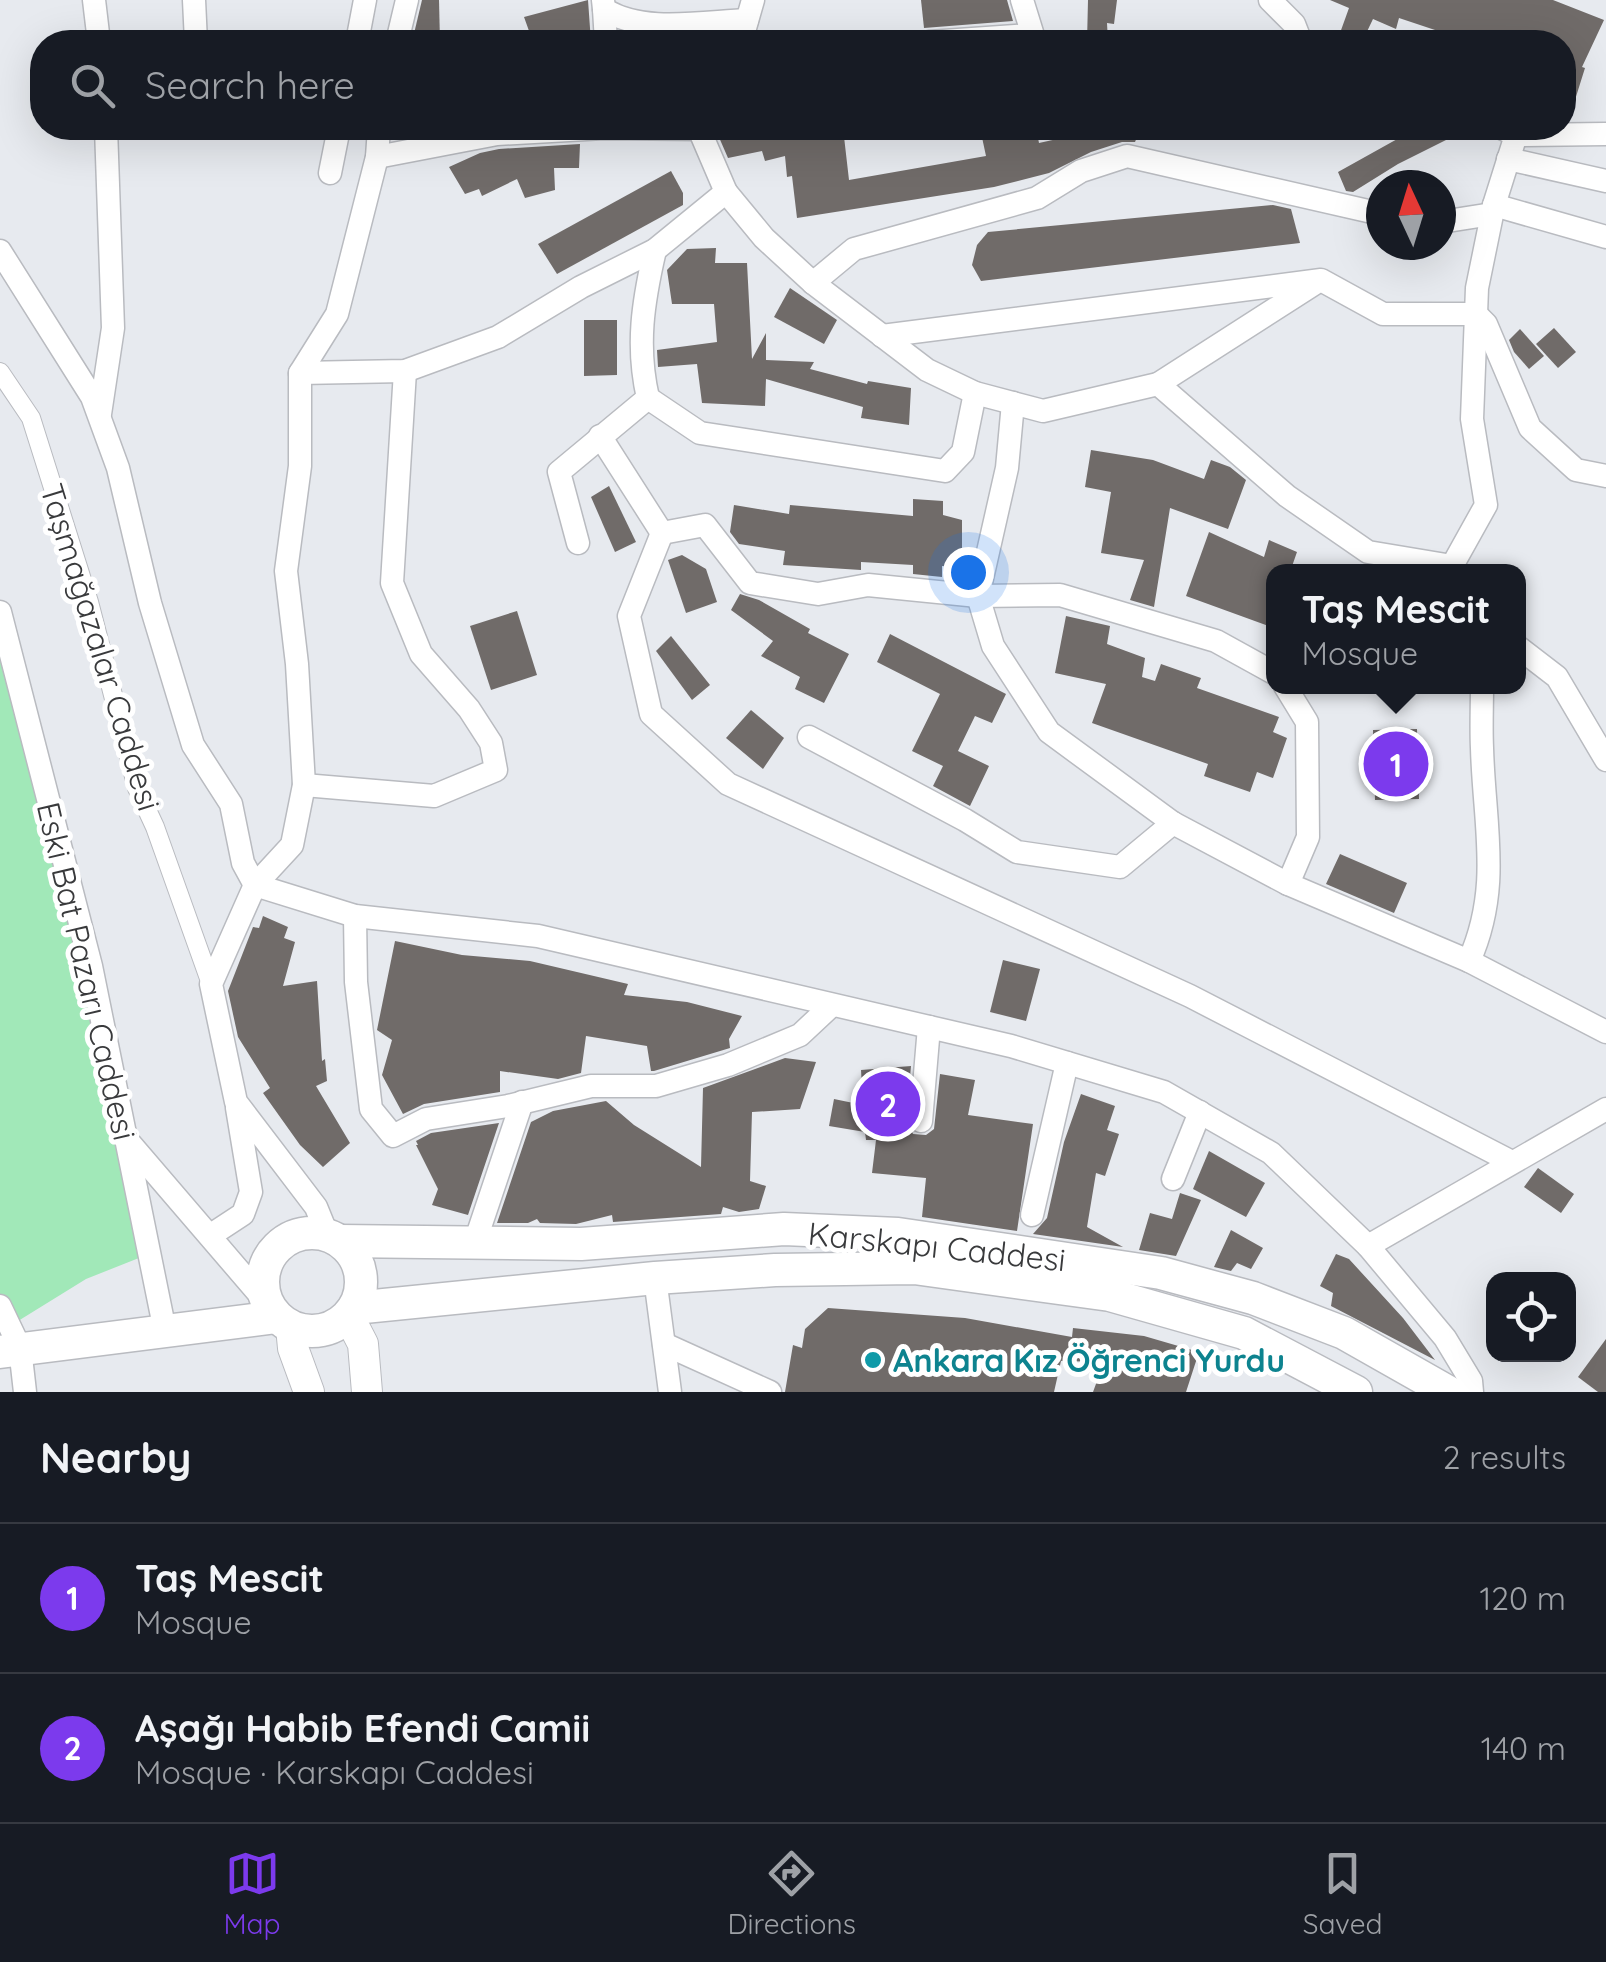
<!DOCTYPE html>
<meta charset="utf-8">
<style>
:root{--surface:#171b24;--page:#20242c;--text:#f1f3f6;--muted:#9ea1a6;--line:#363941;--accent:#7c3aed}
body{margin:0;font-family:Quicksand,sans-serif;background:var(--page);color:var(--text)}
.controls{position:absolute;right:30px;bottom:30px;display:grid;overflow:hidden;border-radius:20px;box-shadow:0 10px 40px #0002}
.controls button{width:90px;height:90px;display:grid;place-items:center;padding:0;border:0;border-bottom:2px solid var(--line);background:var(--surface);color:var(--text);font:50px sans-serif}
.compass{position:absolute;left:1366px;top:170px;width:90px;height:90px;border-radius:50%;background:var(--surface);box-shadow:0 10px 40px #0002;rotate:356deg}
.you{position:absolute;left:968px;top:572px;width:35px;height:35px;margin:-25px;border:8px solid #fff;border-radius:50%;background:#1a73e8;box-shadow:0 0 0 15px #1a73e833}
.badge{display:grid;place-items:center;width:65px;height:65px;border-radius:50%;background:var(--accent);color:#fff;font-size:32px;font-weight:700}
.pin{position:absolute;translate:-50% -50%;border:5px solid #fff;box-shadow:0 2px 10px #0006}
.popup{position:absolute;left:1266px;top:564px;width:260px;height:130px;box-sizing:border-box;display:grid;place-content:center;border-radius:20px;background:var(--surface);filter:drop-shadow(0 2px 8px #0005);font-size:32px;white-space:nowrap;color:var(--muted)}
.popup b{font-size:38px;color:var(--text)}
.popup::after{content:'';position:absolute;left:50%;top:100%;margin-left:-20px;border:20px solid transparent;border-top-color:var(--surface)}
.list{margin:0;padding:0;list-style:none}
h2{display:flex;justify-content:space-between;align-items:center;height:130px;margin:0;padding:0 40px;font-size:42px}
h2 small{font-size:32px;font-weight:400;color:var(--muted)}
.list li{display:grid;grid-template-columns:65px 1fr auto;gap:30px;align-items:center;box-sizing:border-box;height:150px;padding:0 40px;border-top:2px solid var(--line)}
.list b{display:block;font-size:38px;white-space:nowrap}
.list p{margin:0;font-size:32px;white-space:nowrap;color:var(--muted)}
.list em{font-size:32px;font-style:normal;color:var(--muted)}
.icon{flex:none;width:55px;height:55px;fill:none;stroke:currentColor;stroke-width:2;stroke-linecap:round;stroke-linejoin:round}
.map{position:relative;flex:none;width:1606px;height:1392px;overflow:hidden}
.search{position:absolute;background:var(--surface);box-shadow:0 10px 40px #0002;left:30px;right:30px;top:30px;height:110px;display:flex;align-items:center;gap:25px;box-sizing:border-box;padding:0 35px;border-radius:40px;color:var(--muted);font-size:38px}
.sheet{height:430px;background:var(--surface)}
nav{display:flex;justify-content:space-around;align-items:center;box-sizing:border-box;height:140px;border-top:2px solid var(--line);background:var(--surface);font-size:28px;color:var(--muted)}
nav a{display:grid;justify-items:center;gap:5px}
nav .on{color:var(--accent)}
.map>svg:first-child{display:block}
</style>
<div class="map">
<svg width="1606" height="1392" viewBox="0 0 1606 1392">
<rect width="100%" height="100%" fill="#e7eaef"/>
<polygon fill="#a1e8b8" points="0,612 149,1254 86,1279 10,1326 0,1327"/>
<g fill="#706b69">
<polygon points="422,0 439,0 440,42 412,42"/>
<polygon points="588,0 591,42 569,42 567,35 533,42 524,17"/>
<polygon points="921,0 1007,0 1013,21 924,28"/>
<polygon points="1088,0 1117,0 1114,24 1107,23 1108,42 1087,42"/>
<polygon points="1330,0 1553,0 1604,20 1582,67 1585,68 1569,119 1564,119 1564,42 1435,42 1438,31 1399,18 1396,29 1373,19 1362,42 1340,33 1349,8"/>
<polygon points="739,128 843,128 849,180 986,156 980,128 1036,128 1039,143 1107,128 1141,128 1135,142 1122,142 1091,152 1049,173 994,187 797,218 792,176 787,177 785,156 765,161 762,151 728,158 718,135"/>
<polygon points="1417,128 1470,128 1398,164 1353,192 1346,191 1338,172"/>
<polygon points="580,144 579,168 554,168 555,190 525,198 517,179 482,196 479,189 465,194 449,167 480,153 499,149"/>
<polygon points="671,171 683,193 683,205 557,274 538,244"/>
<polygon points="1273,205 1291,209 1300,243 981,281 972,265 977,245 988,232"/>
<polygon points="716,248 715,263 747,263 752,359 766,333 766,360 814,362 810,369 867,384 868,381 911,388 909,425 861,418 863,407 766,379 765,406 702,403 697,364 658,367 657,350 717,342 714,304 672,304 667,270 687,249"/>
<polygon points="790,288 837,320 824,344 774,317"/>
<polygon points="584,320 617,320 617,375 584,376"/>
<polygon points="1554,328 1576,352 1558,368 1536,344"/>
<polygon points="1520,329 1544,356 1529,369 1514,352 1509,340"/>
<polygon points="1091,450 1153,460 1204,479 1211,460 1230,467 1246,480 1228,529 1170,508 1154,607 1130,600 1144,560 1101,553 1111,492 1085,487"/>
<polygon points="609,486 636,542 615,552 591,497"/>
<polygon points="913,499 943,501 943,515 962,520 962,568 942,566 942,577 913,574 913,565 861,562 861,570 783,565 785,551 739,544 730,532 734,505 789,514 790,505 913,516"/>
<polygon points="1209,532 1264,557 1269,540 1297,552 1290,572 1274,572 1274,628 1186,596"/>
<polygon points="682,555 706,569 717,602 686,613 668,560"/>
<polygon points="740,594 759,600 810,629 808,633 849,654 824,703 795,689 800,677 761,656 773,641 731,610"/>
<polygon points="517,611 537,675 491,690 470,626"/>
<polygon points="1066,616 1110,626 1107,644 1145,658 1142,677 1155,681 1161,664 1201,678 1197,688 1279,717 1273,732 1287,738 1273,778 1257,772 1250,792 1204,776 1208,764 1092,723 1106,684 1055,673"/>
<polygon points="890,634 1006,694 992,723 975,716 958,751 989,766 970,806 933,786 943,766 912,751 940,694 877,662"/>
<polygon points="671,636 710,685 692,700 656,651"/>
<polygon points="751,710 784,738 763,769 726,738"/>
<polygon points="1417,729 1419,799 1375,800 1373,730"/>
<polygon points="1340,854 1407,883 1394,913 1326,884"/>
<polygon points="263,916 288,927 284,938 295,942 283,986 317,981 322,1061 325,1059 327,1081 316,1086 350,1143 323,1167 300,1145 263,1093 270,1088 238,1037 228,991 253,927 259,928"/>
<polygon points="395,941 462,955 530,961 628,984 624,995 687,1002 742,1016 729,1039 730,1048 654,1071 651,1071 647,1046 586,1036 581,1073 558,1079 500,1071 500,1092 424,1104 403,1114 382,1075 392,1040 377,1030"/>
<polygon points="1003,960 1040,969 1026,1021 990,1012"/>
<polygon points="785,1058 816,1062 800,1109 752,1112 750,1181 766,1186 759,1209 739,1212 723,1207 721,1214 613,1222 612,1215 576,1224 540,1223 537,1219 528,1223 497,1223 531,1122 553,1111 606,1101 634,1125 701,1167 703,1088"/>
<polygon points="911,1066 906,1120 913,1134 926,1135 934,1129 940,1074 975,1080 968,1115 1033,1124 1017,1231 922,1217 926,1178 872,1173 876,1140 866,1140 865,1132 829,1126 834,1099 863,1105 861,1070"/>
<polygon points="1081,1094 1115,1106 1107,1130 1119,1134 1105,1176 1096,1173 1087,1227 1123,1247 1033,1234 1047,1218 1064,1142"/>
<polygon points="499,1123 468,1215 432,1205 438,1189 416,1145 418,1145 416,1141 431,1133"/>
<polygon points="1209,1151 1265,1183 1246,1217 1193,1189"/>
<polygon points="1538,1168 1574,1194 1561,1213 1524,1187"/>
<polygon points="1180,1193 1201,1200 1176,1256 1139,1250 1150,1213 1172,1219"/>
<polygon points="1231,1230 1263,1248 1251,1269 1237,1263 1231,1271 1214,1267"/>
<polygon points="1336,1254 1349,1259 1403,1318 1435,1360 1331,1306 1333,1293 1320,1286"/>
<polygon points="828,1308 965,1318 1072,1337 1073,1328 1144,1336 1199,1352 1186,1392 1093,1392 1104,1362 1061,1361 1054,1392 785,1392 793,1345 802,1348 805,1329"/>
<polygon points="1606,1339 1606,1392 1598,1392 1578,1377"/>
</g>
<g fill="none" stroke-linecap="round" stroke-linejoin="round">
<g stroke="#b9bbc0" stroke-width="20">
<polyline id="pedestrian" points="0,372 31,418 89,602 137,788 155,827 211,984"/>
</g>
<g stroke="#b9bbc0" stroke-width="25">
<g id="minor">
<polyline points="94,0 99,42"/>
<polyline points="194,0 196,42"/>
<path d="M603,0L604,9C642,34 702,22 747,20"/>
<polyline points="1022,0 1035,42"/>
<polyline points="1270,0 1294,24 1301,42"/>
<polyline points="604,9 606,42"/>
<polyline points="357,42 365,0"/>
<polyline points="397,42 407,0"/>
<polyline points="741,42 753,0"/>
<polyline points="929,42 1031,35"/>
<polyline points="1501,128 1516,135 1606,134"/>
<polyline points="377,157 497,134 604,128 699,129"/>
<polyline points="1508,159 1606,181"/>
<polyline points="330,173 339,128"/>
<polyline points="726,192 764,238 813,283 927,370 975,393 1043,411 1158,384 1314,284"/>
<polyline points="1494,205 1606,237"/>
<polyline points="1441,222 1492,214"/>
<polyline points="0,251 92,397 118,468 150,603 193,745 231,804 243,863 255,885 355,916 538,936 1011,1046 1164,1092 1271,1153 1368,1246 1445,1338 1471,1381 1472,1392"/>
<polyline points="813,283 854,249 1037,198 1081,171 1127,156 1381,214"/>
<polyline points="882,336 1321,280 1383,314 1476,314 1486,324 1530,428 1576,470 1606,476"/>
<polyline points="300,373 405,371 498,337 581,287 655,250 726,192 699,129 701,128"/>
<polyline points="1158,384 1287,496 1368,552 1452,566"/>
<polyline points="648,398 700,433 945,471 963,452 975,393"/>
<polyline points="1013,403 1007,468 978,596 993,646 1049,732 1173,823 1288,884 1469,961 1606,1032"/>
<polyline points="100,414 113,328 106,128"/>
<polyline points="600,436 662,533"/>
<polyline points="662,533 629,616 651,714 728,784 1190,996 1512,1162"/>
<polyline points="662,533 705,525 750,583 818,594 868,585 978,596 1060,595 1216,641 1274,673"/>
<path d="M578,543L559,472L648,398C636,346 643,302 655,250"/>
<polyline points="1452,566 1486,505 1472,419 1477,288 1494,205 1516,135"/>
<polyline points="0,612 91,966 165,1331"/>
<polyline points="1518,647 1557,677 1606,760"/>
<polyline points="1285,686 1307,722 1308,837 1288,884"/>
<polyline points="809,737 965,820 1017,852 1120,867 1173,823"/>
<polyline points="304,785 434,796 496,770 491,743 469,709 421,654 392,583 405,371"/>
<polyline points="355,916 356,982 371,1109 393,1136 426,1119 508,1106 591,1086 656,1086 728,1065 800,1035 832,1005"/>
<path d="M1469,961C1502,887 1484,825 1482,748C1481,728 1482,707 1482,686"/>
<polyline points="921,1121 929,1027"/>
<polyline points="127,1140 266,1302"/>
<polyline points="1173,1179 1200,1112"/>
<polyline points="1032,1215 1067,1063"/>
<polyline points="327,1234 316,1207 236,1102 211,984 255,885 292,845 304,785 297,664 286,571 300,466 300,373 337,314 377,157 379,128"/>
<polyline points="211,1235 243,1214 251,1192 237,1108"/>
<polyline points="475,1242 522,1102"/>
<polyline points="1368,1246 1606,1109"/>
<polyline points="655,1278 670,1392"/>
<polyline points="0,1306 20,1348 25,1392"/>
<polyline points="664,1344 770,1392"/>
</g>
</g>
<g stroke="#b9bbc0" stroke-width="32">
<g id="tertiary">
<polyline points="348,1315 363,1344 367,1392"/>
<polyline points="291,1327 293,1348 309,1392"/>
</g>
</g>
<g stroke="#b9bbc0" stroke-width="35">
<g id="secondary">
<circle cx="312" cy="1282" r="49"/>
<polyline points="340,1241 581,1244 784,1229 898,1234 1161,1273 1253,1298 1344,1333 1448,1392"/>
<polyline points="354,1308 655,1278 775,1270 914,1268 1110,1295 1244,1333 1356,1392"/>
<polyline points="0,1352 277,1317"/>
</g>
</g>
<use href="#pedestrian" stroke="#fff" stroke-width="18"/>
<use href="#minor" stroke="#fff" stroke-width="22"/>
<use href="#tertiary" stroke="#fff" stroke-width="30"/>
<use href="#secondary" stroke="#fff" stroke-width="32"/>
</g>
<circle fill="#0f9aa8" stroke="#fff" stroke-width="4" cx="873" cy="1360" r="10"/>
<g text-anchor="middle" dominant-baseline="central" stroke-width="10" stroke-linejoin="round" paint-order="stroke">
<g font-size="32" fill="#393a3c" stroke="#fff">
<text transform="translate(101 647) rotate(73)">Taşmağazalar Caddesi</text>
<text transform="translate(87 971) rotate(77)">Eski Bat Pazarı Caddesi</text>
<text transform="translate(937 1246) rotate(6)">Karskapı Caddesi</text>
</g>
<g font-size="32" font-weight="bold" fill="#0d838f" stroke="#fff" text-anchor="start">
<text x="893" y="1360">Ankara Kız Öğrenci Yurdu</text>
</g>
</g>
</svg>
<div class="controls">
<button><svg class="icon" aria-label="locate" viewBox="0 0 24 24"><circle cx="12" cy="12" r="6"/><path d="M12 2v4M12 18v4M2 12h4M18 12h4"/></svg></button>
</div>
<svg class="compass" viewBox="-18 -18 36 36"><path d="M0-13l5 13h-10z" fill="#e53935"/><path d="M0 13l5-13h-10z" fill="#9ea1a6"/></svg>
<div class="you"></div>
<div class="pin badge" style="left:1396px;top:764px">1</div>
<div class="popup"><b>Taş Mescit</b>Mosque</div>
<div class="pin badge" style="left:888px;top:1104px">2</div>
<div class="search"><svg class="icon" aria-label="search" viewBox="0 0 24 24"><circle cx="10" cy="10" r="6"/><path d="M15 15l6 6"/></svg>Search here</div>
</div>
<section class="sheet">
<h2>Nearby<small>2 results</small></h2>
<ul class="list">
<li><span class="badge">1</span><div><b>Taş Mescit</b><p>Mosque</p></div><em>120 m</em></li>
<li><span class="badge">2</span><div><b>Aşağı Habib Efendi Camii</b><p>Mosque · Karskapı Caddesi</p></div><em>140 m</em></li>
</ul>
</section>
<nav>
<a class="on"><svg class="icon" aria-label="map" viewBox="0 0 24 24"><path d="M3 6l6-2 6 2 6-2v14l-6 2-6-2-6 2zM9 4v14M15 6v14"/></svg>Map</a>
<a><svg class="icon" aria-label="directions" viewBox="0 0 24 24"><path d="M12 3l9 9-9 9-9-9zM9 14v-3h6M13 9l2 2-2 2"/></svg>Directions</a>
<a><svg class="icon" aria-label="saved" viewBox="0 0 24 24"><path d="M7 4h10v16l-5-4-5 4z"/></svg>Saved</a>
</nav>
